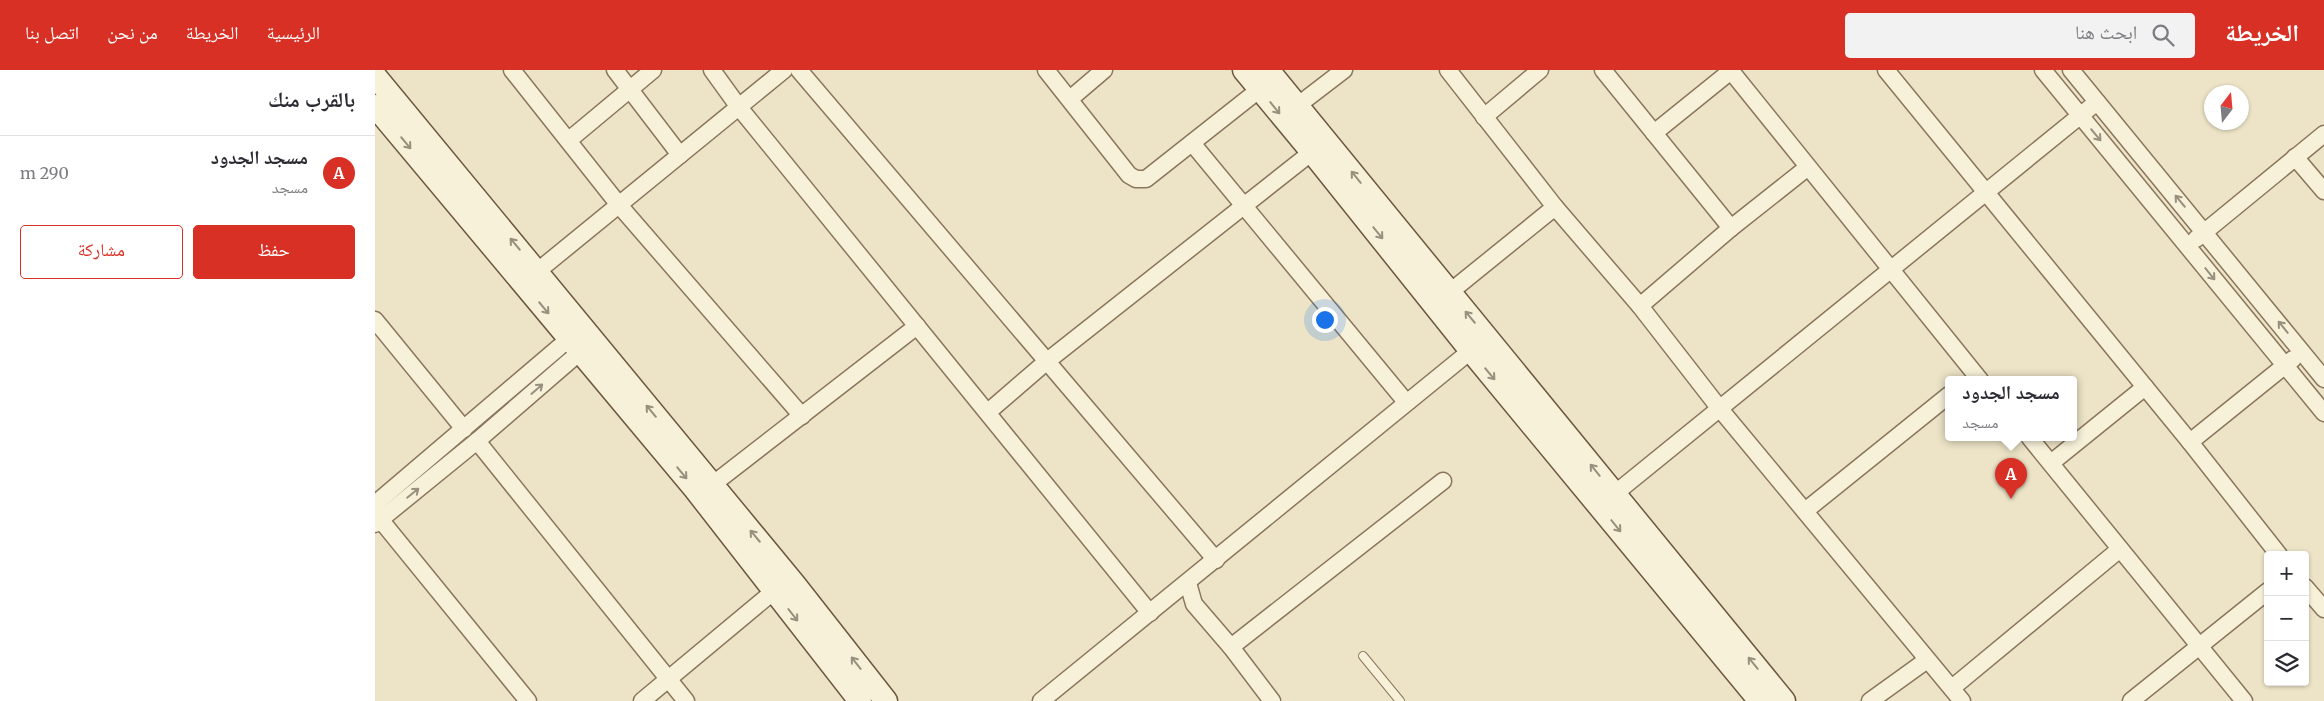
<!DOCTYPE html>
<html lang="ar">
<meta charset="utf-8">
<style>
:root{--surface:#fff;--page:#f2f2f3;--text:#2b2b33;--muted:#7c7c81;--line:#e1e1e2;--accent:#d93025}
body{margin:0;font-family:Merriweather,"Noto Naskh Arabic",serif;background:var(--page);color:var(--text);direction:rtl}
.controls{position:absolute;right:15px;bottom:15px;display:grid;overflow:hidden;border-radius:5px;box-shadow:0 1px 4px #0004}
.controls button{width:45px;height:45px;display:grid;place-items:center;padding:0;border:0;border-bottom:1px solid var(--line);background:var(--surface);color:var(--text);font:25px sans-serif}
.compass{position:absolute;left:1829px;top:15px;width:45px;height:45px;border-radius:50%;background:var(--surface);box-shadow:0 1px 4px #0004;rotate:16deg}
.you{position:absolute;left:949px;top:249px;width:18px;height:18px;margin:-12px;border:4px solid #fff;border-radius:50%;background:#1a73e8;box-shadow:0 0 0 8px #1a73e833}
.badge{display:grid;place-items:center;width:32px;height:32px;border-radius:50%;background:var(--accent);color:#fff;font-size:16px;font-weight:700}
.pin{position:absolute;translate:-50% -41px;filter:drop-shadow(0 1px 2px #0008)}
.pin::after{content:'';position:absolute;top:26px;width:18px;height:15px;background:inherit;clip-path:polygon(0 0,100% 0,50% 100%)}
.popup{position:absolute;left:1570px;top:306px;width:132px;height:65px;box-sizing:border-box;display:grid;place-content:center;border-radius:5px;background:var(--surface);filter:drop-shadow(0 1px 4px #0005);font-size:16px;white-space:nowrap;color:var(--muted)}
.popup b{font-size:19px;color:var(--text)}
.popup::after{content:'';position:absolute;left:50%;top:100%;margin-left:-10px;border:10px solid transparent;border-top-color:var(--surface)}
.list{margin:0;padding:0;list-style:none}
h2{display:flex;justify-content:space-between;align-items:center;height:65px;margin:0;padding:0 20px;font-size:21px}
h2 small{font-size:16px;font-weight:400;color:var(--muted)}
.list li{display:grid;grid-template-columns:32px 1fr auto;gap:15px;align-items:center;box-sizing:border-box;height:75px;padding:0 20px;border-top:1px solid var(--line)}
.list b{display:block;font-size:19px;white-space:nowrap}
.list p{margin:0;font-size:16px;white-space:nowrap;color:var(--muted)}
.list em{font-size:16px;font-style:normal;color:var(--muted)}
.actions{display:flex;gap:10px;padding:15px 20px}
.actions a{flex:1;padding:11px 0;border:1px solid var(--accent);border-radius:5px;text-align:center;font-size:18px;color:var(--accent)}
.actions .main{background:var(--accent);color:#fff}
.icon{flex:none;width:28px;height:28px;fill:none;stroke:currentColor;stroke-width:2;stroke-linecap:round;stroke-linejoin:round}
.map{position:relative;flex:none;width:1949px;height:631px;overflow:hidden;direction:ltr}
header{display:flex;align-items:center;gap:30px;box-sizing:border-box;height:70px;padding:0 25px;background:var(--accent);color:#fff}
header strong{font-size:24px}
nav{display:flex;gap:28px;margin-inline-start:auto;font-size:18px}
.search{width:350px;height:45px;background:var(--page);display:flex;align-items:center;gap:12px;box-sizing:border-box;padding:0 18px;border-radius:5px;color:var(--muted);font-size:19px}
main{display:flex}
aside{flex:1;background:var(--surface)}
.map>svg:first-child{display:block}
</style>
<header>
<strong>الخريطة</strong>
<div class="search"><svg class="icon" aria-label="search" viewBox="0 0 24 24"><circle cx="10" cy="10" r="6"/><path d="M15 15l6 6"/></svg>ابحث هنا</div>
<nav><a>الرئيسية</a><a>الخريطة</a><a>من نحن</a><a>اتصل بنا</a></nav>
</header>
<main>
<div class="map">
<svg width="1949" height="631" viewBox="0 0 1949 631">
<rect width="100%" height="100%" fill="#ede4c7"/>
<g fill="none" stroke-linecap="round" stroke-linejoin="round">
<g stroke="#89765c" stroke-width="10">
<polyline id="lane" points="988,586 1025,631"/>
</g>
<g stroke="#89765c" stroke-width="19">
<g id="street">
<polyline points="137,0 244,135 427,346"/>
<polyline points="240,0 305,85"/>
<polyline points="337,0 363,36 775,543"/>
<polyline points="424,0 841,490"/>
<polyline points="671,0 754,105 761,109 771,109 885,19"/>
<polyline points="1073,0 1180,137 1265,236 1345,339 1587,631"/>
<polyline points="1228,0 1356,158"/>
<polyline points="1511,0 1815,372 1904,485"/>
<polyline points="1668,0 1949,343"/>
<polyline points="1696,0 1949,309"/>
<polyline points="1356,1 1605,310"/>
<polyline points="695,29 729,0"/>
<polyline points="922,36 969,0"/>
<polyline points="1109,47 1165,0"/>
<polyline points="1279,63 1357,0"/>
<polyline points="194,70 278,0"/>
<polyline points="817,73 1031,332"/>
<polyline points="1920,87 1949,121"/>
<polyline points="1821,169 1949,64"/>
<polyline points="153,209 409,0"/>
<polyline points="1075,222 1180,137"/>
<polyline points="1265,236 1356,158 1433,97"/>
<polyline points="0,250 89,359"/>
<polyline points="613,342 671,292 937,82"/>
<polyline points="1655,368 1869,631"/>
<polyline points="102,371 311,631"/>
<polyline points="1815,372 1918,289"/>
<polyline points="1676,393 1770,317"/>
<polyline points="337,415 542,256"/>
<polyline points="1232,430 1722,32"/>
<polyline points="0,434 202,262"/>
<polyline points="1430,441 1574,325"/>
<polyline points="0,443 153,631"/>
<polyline points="0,454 102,371 213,275"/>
<polyline points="813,513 819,534 856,577 897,631"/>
<polyline points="1930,517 1949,539"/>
<polyline points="856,577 1068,411"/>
<polyline points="1577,618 1745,479"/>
<polyline points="267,631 399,521"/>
<polyline points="666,631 1104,274"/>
<polyline points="1495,631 1552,590"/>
<polyline points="1756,631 1893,521"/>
</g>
</g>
<g stroke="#6b573f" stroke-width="25">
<g id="secondary">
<polyline points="869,0 937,82 1096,281 1385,631"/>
<polyline points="893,0 1409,631"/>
<polyline points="0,6 420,515 511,631"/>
<polyline points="0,36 320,419 485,631"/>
</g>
</g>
<use href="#lane" stroke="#f8f1da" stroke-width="8"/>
<use href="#street" stroke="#f8f1da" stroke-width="16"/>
<use href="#secondary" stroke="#f8f1da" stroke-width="22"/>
</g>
<defs><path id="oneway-shaft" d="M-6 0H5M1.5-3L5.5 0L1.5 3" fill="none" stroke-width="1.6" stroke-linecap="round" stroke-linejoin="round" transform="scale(1.25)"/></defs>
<g stroke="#988f7d">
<use href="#oneway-shaft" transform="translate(900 38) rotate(51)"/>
<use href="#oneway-shaft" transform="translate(1721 65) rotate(50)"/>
<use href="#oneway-shaft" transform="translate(31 73) rotate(50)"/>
<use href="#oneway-shaft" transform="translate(981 107) rotate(-129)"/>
<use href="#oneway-shaft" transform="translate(1805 131) rotate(-130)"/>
<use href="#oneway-shaft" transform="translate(1003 163) rotate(51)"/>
<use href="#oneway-shaft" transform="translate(140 174) rotate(-130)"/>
<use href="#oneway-shaft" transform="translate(1835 204) rotate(51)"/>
<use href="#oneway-shaft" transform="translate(169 238) rotate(50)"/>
<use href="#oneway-shaft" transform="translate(1095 247) rotate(-130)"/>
<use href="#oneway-shaft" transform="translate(1908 257) rotate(-129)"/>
<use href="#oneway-shaft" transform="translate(1115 304) rotate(50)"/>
<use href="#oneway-shaft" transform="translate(162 319) rotate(-41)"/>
<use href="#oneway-shaft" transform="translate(276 341) rotate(-130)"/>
<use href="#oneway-shaft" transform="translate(1220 400) rotate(-129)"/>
<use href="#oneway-shaft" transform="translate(307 403) rotate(50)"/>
<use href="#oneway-shaft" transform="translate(38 423) rotate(-39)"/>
<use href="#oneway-shaft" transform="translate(1241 456) rotate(51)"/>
<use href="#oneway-shaft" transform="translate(380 466) rotate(-130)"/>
<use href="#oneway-shaft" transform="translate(418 545) rotate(52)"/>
<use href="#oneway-shaft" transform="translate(481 593) rotate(-128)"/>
<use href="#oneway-shaft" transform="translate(1378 593) rotate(-129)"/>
</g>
</svg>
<div class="controls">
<button>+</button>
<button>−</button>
<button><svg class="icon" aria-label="layers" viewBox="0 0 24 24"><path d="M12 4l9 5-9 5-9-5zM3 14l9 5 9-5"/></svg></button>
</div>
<svg class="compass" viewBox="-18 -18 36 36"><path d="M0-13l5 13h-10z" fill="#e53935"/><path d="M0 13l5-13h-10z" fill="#7c7c81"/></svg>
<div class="you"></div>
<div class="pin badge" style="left:1636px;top:429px">A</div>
<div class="popup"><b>مسجد الجدود</b>مسجد</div>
</div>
<aside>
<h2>بالقرب منك<small></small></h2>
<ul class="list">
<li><span class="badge">A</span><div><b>مسجد الجدود</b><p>مسجد</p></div><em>290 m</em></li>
</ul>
<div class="actions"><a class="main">حفظ</a><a>مشاركة</a></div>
</aside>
</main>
